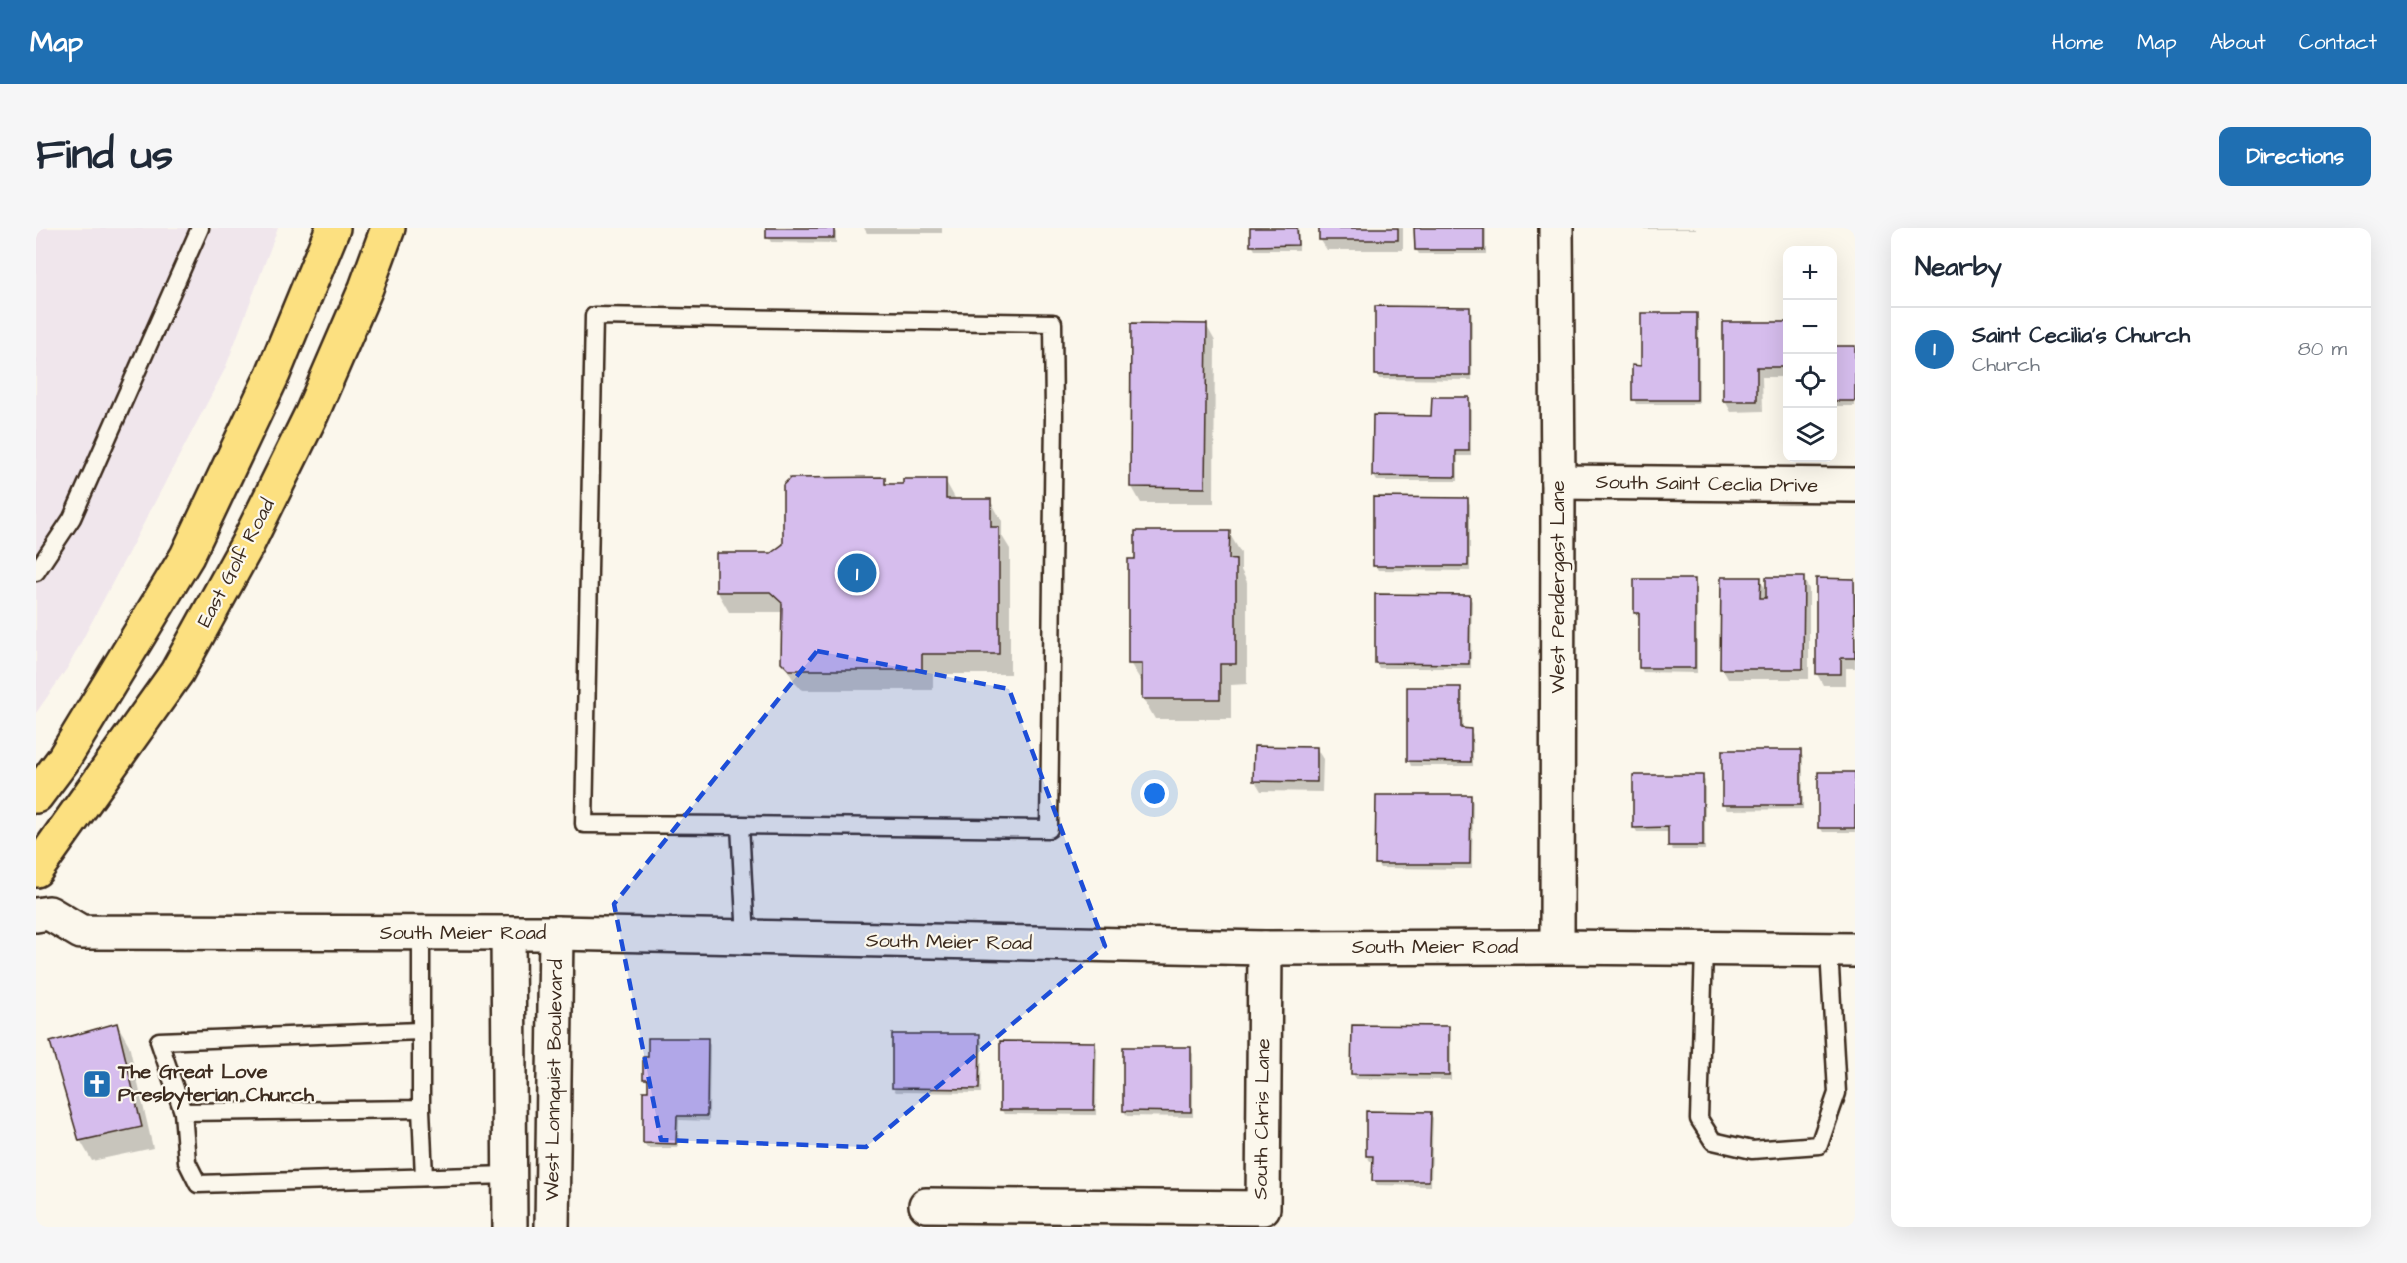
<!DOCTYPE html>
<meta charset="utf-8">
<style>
:root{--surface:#fff;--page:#f6f6f7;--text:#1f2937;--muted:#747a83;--line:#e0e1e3;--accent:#1f6fb2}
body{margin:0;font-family:"Architects Daughter",sans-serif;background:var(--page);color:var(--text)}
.controls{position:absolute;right:18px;top:18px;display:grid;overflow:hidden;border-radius:12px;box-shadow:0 6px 24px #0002}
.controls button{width:54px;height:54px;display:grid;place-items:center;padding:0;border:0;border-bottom:2px solid var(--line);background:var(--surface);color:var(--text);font:30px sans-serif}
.you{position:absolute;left:1119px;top:566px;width:21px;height:21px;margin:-15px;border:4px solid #fff;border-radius:50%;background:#1a73e8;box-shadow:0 0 0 9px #1a73e833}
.badge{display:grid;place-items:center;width:39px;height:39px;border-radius:50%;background:var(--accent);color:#fff;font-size:20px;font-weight:700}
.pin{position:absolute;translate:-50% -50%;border:3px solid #fff;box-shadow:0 2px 6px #0006}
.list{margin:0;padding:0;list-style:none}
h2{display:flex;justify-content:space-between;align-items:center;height:78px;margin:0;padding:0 24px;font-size:26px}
h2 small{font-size:20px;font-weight:400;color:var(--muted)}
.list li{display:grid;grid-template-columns:39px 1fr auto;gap:18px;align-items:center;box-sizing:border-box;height:84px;padding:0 24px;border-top:2px solid var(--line)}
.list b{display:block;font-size:22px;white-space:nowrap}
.list p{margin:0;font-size:20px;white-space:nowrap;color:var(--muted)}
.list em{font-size:20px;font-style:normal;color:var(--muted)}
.icon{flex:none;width:33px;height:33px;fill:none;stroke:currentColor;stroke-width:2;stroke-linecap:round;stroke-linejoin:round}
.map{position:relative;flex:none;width:1819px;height:999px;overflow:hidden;border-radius:12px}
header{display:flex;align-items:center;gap:36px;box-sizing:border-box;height:84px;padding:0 30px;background:var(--accent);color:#fff}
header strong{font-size:28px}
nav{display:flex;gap:33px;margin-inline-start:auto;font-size:21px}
.intro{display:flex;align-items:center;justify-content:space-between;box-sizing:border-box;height:144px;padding:0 36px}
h1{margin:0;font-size:42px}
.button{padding:15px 27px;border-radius:12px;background:var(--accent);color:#fff;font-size:21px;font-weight:700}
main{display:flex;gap:36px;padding:0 36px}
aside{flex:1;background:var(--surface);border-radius:12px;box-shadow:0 6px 24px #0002}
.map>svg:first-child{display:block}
</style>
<header>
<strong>Map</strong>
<nav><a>Home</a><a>Map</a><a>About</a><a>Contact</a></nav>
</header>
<div class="intro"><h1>Find us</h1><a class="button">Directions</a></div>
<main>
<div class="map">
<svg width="1819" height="999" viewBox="0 0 1819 999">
<rect width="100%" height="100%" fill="#fbf7ec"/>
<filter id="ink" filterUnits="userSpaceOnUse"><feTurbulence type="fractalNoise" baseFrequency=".0167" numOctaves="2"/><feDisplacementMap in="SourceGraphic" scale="12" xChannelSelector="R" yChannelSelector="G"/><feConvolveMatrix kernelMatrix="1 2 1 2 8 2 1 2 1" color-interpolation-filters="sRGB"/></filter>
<g filter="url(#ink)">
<polygon fill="#f0e6ec" points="0,0 242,0 189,141 32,439 0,485"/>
<g fill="#0003">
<polygon points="732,0 800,0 800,15 735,14 732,9"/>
<polygon points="828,0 906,0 906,5 831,5"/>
<polygon points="1216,0 1263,0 1263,22 1219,22 1216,17"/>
<polygon points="1284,0 1367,0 1367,22 1291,22 1284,11"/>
<polygon points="1380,0 1450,0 1450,26 1383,26 1380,21"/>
<polygon points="1606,0 1660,0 1660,1 1607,1"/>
<polygon points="1433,80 1436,85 1436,152 1343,151 1341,146"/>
<polygon points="1660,87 1663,92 1663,176 1600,176 1598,171 1606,139"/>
<polygon points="1752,95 1752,149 1726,149 1727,183 1695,184 1689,173"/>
<polygon points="1170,97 1179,113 1178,275 1105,275 1096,259"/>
<rect x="1796" y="119" width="23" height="59"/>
<polygon points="1433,170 1435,175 1435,228 1422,228 1422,253 1341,253 1338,248 1397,189"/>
<polygon points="848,251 852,257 909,252 920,272 954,272 966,293 966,308 974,321 974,446 897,446 897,462 766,462 759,455 747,434 747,384 693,384 681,363"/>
<polygon points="1431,271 1434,276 1434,343 1342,342 1339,337"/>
<polygon points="1193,305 1205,325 1205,342 1211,354 1211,456 1195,457 1195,491 1119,491 1107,470 1107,456 1094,435 1101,333"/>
<polygon points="1767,350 1773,361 1773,451 1692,451 1686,440 1724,351 1731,364"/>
<polygon points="1817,352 1819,356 1819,440 1810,440 1810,457 1787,457 1781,446"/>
<polygon points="1658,353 1661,358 1661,445 1607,444 1604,439 1605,389 1602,389 1599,384"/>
<polygon points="1433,368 1436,373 1435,440 1343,440 1340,435"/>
<polygon points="1424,461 1427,466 1427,502 1435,502 1437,507 1437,538 1375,538 1373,533"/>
<polygon points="1280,520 1287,531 1286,564 1225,563 1219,553"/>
<polygon points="1764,524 1767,529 1767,581 1691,582 1688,577"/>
<polygon points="1819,546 1819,604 1787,604 1784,599"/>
<polygon points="1666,548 1669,553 1669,622 1637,622 1634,617 1634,604 1601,604 1598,599"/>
<polygon points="1434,569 1437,574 1436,641 1344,640 1341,635"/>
<polygon points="81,796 93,817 117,920 56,933 44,912"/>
<polygon points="1412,799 1415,804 1415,852 1320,851 1317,846"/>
<polygon points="943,808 946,813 945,865 860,864 857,860"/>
<polygon points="671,812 674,817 673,893 643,892 642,920 611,920 608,915 613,856 609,851"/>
<polygon points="1058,815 1061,820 1060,887 968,886 965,881"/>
<polygon points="1154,821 1157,826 1157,889 1091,888 1088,883"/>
<polygon points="1394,885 1397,890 1395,958 1341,957 1338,952 1338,933 1334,933 1331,928"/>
</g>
<g fill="#d6bded" stroke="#3b2a1e" stroke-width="1.5">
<rect x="730" y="0" width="68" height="10"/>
<polygon points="1214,0 1261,0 1262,17 1214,18"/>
<rect x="1283" y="0" width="79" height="12"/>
<polygon points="1378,0 1448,0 1448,22 1379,22"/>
<polygon points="1339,78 1434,79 1434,147 1339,147"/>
<polygon points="1605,85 1661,85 1661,172 1596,172 1596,137 1605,138"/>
<polygon points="1687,94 1752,94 1752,139 1721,139 1721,173 1687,173"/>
<polygon points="1095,95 1171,96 1169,260 1094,259"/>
<rect x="1796" y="118" width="23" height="55"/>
<polygon points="1396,169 1433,169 1433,223 1420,223 1420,249 1336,248 1337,187 1395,188"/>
<polygon points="849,249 849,256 867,256 867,251 910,251 910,271 955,271 955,299 963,299 963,426 886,426 886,442 753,442 745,434 746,375 734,364 680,364 680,325 735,325 747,316 747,257 754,250"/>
<polygon points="1337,269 1432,270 1432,338 1337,338"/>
<polygon points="1099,303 1194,303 1193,331 1200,332 1200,436 1184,436 1184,471 1106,471 1106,436 1092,436 1092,331 1099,331"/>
<polygon points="1685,349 1725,349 1724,370 1730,370 1730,349 1768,349 1767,441 1684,441"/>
<polygon points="1780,350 1818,351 1819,430 1805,430 1805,446 1780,446"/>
<polygon points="1598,351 1659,351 1659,440 1603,440 1603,385 1598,385"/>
<polygon points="1339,366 1434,367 1433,436 1339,435"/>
<polygon points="1371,459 1425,459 1425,500 1435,501 1435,534 1371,533"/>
<polygon points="1218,518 1281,519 1281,554 1217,553"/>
<rect x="1686" y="522" width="79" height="55"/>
<rect x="1782" y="544" width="37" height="56"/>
<polygon points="1597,547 1667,547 1667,618 1632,618 1632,599 1597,600"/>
<polygon points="1340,567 1435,567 1434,636 1339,636"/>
<polygon points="81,795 106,899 43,913 14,814"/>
<polygon points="1316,797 1413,798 1413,847 1315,846"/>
<polygon points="856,806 944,806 943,861 856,860"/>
<polygon points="612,810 672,810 671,888 641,888 640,916 607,915 607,863 612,863 612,851 607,851 607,829 612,829"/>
<polygon points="964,813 1059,814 1058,882 964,882"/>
<polygon points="1087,819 1155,819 1155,884 1087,883"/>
<polygon points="1330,883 1395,884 1393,953 1336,953 1337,928 1330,928"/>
</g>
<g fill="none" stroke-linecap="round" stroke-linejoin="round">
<g stroke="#3b2a1e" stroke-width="21">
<g id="service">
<polyline points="0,344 36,290 164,0"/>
<polyline points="704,597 1013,601 1018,187 1017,95 558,88 548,596 704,597 710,710"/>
<polyline points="385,705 385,881 147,884 151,934 162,956 473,947"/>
<polyline points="1668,720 1663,891 1677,913 1716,922 1783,917 1801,865 1793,722"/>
<polyline points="385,881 388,949"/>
<polyline points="147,884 123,813 384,803"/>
</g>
</g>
<g stroke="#3b2a1e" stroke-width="38">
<g id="minor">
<polyline points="1520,0 1522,254 1521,719"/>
<polyline points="1522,254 1819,257"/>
<polyline points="0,687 13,685 45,704 520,705 1229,720 1521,719 1819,722"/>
<polyline points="472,705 474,999"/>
<polyline points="890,977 1227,980 1229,720"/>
<polyline points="516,999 520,705"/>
</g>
</g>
<g stroke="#3b2a1e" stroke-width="38">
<g id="primary">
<polyline points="0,568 27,532 151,328 237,146 297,0"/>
<polyline points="0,642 141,444 211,317 276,185 330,60 352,0"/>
</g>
</g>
<use href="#service" stroke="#fbf7ec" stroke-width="16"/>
<use href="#minor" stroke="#fbf7ec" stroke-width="33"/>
<use href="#primary" stroke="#fce080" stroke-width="33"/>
</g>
</g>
<path fill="#1d4ed8" fill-opacity="0.2" stroke="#1d4ed8" stroke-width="4.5" stroke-dasharray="12 8" stroke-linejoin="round" d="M781,423L973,461L1069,718L830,919L625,912L578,676Z"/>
<defs>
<g id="church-square" transform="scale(1.5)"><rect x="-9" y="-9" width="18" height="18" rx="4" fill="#1f6fb2" stroke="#fbf7ec"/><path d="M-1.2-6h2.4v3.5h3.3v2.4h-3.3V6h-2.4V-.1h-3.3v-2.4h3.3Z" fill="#fff"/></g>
</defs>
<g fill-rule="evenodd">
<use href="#church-square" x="61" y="856"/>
</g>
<g text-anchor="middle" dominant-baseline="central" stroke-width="4.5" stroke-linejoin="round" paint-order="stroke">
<g font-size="20" fill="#3b2a1e" stroke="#fbf7ec">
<text transform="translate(1671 256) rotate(1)">South Saint Ceclia Drive</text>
<text transform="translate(200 335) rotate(-62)">East Golf Road</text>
<text transform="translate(1522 359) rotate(-90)">West Pendergast Lane</text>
<text x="427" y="705">South Meier Road</text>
<text transform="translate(913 714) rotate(1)">South Meier Road</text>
<text x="1399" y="719">South Meier Road</text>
<text transform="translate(518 852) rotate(-89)">West Lonnquist Boulevard</text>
<text transform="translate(1226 891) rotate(-89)">South Chris Lane</text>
</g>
<g font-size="20" font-weight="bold" fill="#3b2a1e" stroke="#fbf7ec" text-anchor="start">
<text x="82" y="844">The Great Love<tspan x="82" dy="23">Presbyterian Church</tspan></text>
</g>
</g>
</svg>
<div class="controls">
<button>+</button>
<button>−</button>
<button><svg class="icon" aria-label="locate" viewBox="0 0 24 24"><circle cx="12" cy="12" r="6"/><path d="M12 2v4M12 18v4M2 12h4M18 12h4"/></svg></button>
<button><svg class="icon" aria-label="layers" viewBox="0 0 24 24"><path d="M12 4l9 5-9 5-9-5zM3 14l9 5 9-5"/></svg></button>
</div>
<div class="you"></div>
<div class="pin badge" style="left:821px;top:345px">1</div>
</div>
<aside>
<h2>Nearby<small></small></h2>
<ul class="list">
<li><span class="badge">1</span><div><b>Saint Cecilia's Church</b><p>Church</p></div><em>80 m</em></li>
</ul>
</aside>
</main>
